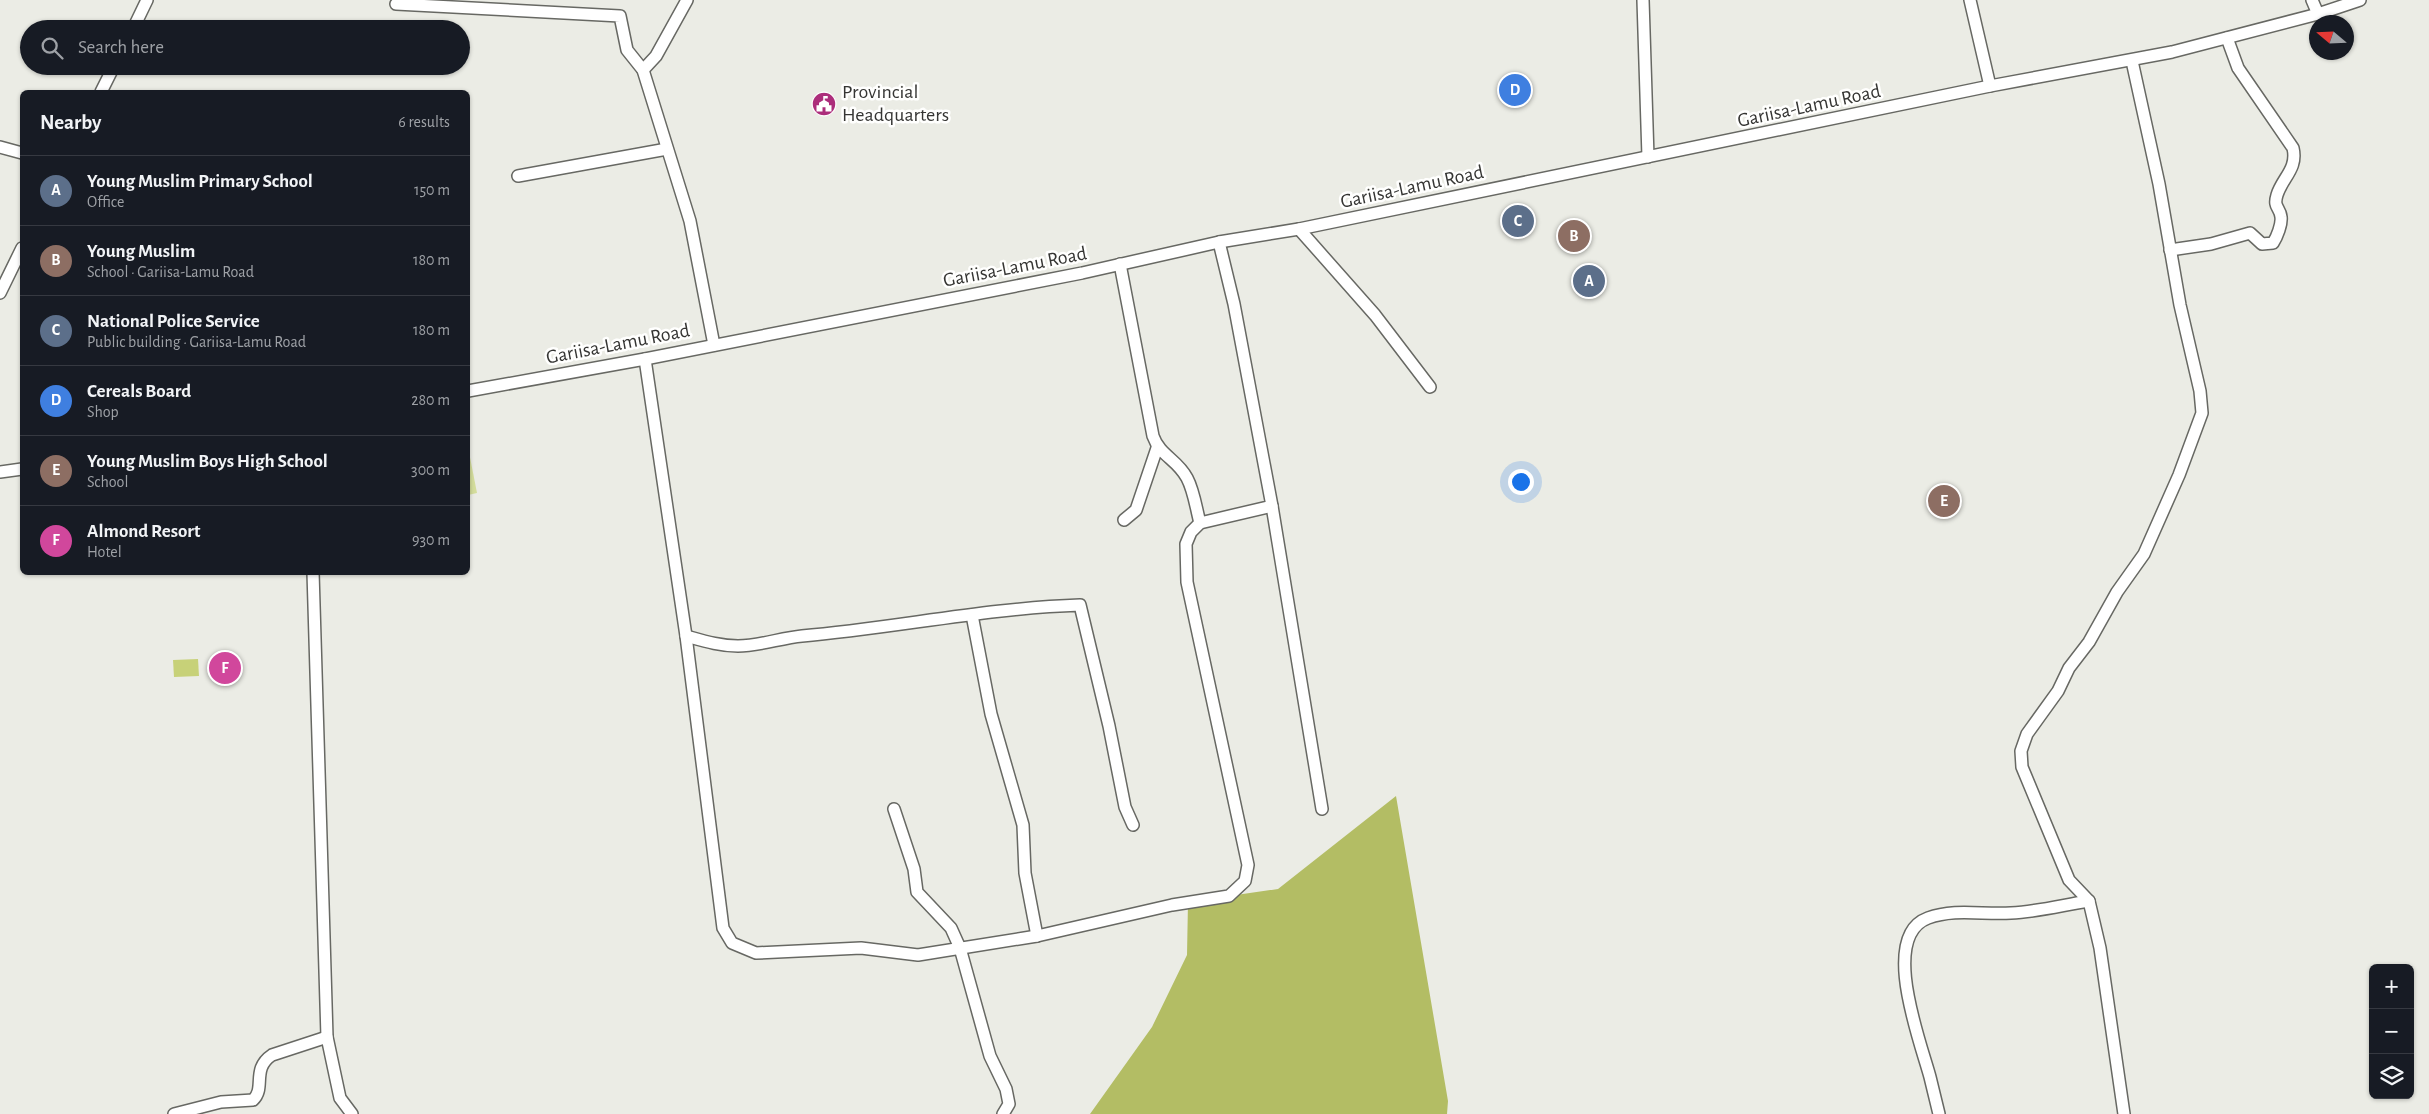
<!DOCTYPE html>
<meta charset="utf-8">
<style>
:root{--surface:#171b24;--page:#242831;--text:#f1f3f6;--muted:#9ea1a6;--line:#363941;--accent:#d29abf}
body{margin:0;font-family:"Alegreya Sans",sans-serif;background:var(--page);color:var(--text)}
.controls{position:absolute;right:15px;bottom:15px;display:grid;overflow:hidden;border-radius:8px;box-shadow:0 1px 4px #0004}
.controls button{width:45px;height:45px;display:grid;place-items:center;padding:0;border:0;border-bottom:1px solid var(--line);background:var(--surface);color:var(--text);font:25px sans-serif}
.compass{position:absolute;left:2309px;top:15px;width:45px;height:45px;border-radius:50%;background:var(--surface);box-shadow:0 1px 4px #0004;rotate:289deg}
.you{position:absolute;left:1520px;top:481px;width:18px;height:18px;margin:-12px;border:4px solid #fff;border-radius:50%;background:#1a73e8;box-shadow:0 0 0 8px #1a73e833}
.badge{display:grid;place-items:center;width:32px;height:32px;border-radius:50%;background:var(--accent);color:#fff;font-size:16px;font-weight:700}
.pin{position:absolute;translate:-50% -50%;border:2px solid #fff;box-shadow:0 1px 5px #0006}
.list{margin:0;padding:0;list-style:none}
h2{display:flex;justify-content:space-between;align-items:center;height:65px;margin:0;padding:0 20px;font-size:21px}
h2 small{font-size:16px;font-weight:400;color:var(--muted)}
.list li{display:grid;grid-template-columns:32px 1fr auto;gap:15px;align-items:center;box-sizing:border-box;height:70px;padding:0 20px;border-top:1px solid var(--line)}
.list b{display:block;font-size:19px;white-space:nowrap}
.list p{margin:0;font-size:16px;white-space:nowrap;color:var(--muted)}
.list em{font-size:16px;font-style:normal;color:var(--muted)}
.icon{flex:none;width:28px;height:28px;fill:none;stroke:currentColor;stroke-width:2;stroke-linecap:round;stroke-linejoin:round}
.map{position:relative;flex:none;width:2429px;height:1114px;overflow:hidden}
.search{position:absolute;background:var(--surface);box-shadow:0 1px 4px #0004;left:20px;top:20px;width:450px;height:55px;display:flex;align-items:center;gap:12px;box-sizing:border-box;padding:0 18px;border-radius:28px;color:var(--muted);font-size:19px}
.panel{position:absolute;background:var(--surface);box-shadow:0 1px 4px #0004;left:20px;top:90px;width:450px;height:485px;border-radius:8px}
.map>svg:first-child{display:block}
</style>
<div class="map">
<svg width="2429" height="1114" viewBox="0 0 2429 1114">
<rect width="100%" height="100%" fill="#ebece5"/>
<polygon fill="#d4dd9c" points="468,447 477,493 468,495"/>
<polygon fill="#b3bd64" points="1396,796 1448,1101 1447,1114 1090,1114 1152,1027 1187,955 1188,902 1278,889"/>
<polygon fill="#c7d178" points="198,659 199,676 174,677 173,660"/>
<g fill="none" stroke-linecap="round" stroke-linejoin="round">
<g stroke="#676863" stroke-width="14">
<g id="minor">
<polyline points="1643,0 1648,157"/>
<polyline points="1970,0 1990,86"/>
<polyline points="2312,0 2318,14"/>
<polyline points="396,4 620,16 627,50 643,70 690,221 714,345"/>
<polyline points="133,29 147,0"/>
<polyline points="643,70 656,56 687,0"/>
<polyline points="101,92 114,66"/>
<polyline points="0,147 22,153"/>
<polyline points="518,176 667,149"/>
<polyline points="1299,229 1375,315 1430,387"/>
<path d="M2170,250L2211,244L2250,233L2262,244L2273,243C2277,237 2282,224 2281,217C2280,207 2273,208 2277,195C2282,178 2298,169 2293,148L2238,68L2227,38"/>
<path d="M1120,264L1153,436C1160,456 1177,459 1187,478C1194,491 1196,508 1200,523"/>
<polyline points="0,293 22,248"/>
<polyline points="645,359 686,636 723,928 732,943 756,953 861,948 918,955 1037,936 1172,905 1229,896 1245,881 1248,865 1187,582 1186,544 1191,532 1200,523 1272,506 1234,304 1219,242"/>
<polyline points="468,391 645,359 1082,273 1219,242 1299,229 1990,86 2172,52 2318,14 2360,0"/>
<polyline points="0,472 22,469"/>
<polyline points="1272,506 1322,809"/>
<polyline points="1124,520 1136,510 1157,448"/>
<polyline points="313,572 327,1037 340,1098 352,1114"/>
<polyline points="972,615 991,714 1023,825 1025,873 1037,936"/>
<path d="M686,636C704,641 720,646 738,646C759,646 781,638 802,636C895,628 987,608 1080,605L1109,726L1125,807L1133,825"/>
<polyline points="894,809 914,869 917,892 951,928 960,948 990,1056 1006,1089 1009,1104 1003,1114"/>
<path d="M174,1114L221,1102L253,1100C266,1088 251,1069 272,1055L327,1037"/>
<path d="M1939,1114C1936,1102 1933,1089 1930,1077C1921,1043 1879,936 1928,918C1955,908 1983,915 2011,913C2037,912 2063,905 2089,901"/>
<polyline points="2124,1114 2100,948 2089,901 2069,880 2022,767 2021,751 2027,734 2058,691 2069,668 2089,642 2117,592 2144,554 2179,475 2202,413 2200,391 2180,305 2159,184 2132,61"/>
</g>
</g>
<use href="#minor" stroke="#fff" stroke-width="11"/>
</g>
<defs>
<g id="civic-disc" transform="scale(1.25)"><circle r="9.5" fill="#ac2d7b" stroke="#fffffe"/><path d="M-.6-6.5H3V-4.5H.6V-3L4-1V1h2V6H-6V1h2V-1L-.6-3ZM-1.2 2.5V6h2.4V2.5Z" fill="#fff"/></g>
</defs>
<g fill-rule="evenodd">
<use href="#civic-disc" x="824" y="104"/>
</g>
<g text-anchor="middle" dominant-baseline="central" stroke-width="5" stroke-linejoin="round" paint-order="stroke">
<g font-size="20" fill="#353533" stroke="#fffffe" text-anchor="start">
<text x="842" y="92">Provincial<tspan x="842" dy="23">Headquarters</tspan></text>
</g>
<g font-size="20" fill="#353533" stroke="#fffffe">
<text transform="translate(1809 106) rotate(-12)">Gariisa-Lamu Road</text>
<text transform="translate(1412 187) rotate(-12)">Gariisa-Lamu Road</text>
<text transform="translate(1015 267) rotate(-11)">Gariisa-Lamu Road</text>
<text transform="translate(618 344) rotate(-11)">Gariisa-Lamu Road</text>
</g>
</g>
</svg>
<div class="controls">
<button>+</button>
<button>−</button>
<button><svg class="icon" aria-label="layers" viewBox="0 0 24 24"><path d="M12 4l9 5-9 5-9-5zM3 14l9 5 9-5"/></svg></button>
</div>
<svg class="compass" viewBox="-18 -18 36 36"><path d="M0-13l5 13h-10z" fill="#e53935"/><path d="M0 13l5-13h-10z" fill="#9ea1a6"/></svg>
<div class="you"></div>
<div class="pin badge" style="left:1589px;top:281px;background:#5c6f8a">A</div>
<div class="pin badge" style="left:1574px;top:236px;background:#8d6e63">B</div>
<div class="pin badge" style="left:1518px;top:221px;background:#5c6f8a">C</div>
<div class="pin badge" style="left:1515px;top:90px;background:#3f7fe0">D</div>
<div class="pin badge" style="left:1944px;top:501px;background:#8d6e63">E</div>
<div class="pin badge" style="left:225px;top:668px;background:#d1479c">F</div>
<div class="search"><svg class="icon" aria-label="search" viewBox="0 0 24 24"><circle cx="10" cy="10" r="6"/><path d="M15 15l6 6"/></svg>Search here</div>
<section class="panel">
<h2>Nearby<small>6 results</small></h2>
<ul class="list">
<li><span class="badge" style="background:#5c6f8a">A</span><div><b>Young Muslim Primary School</b><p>Office</p></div><em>150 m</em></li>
<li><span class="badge" style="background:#8d6e63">B</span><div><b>Young Muslim</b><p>School · Gariisa-Lamu Road</p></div><em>180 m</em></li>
<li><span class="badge" style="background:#5c6f8a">C</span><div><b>National Police Service</b><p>Public building · Gariisa-Lamu Road</p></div><em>180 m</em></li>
<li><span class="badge" style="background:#3f7fe0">D</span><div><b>Cereals Board</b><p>Shop</p></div><em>280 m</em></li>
<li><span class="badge" style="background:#8d6e63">E</span><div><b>Young Muslim Boys High School</b><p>School</p></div><em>300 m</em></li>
<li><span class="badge" style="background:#d1479c">F</span><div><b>Almond Resort</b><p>Hotel</p></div><em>930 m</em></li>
</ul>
</section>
</div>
